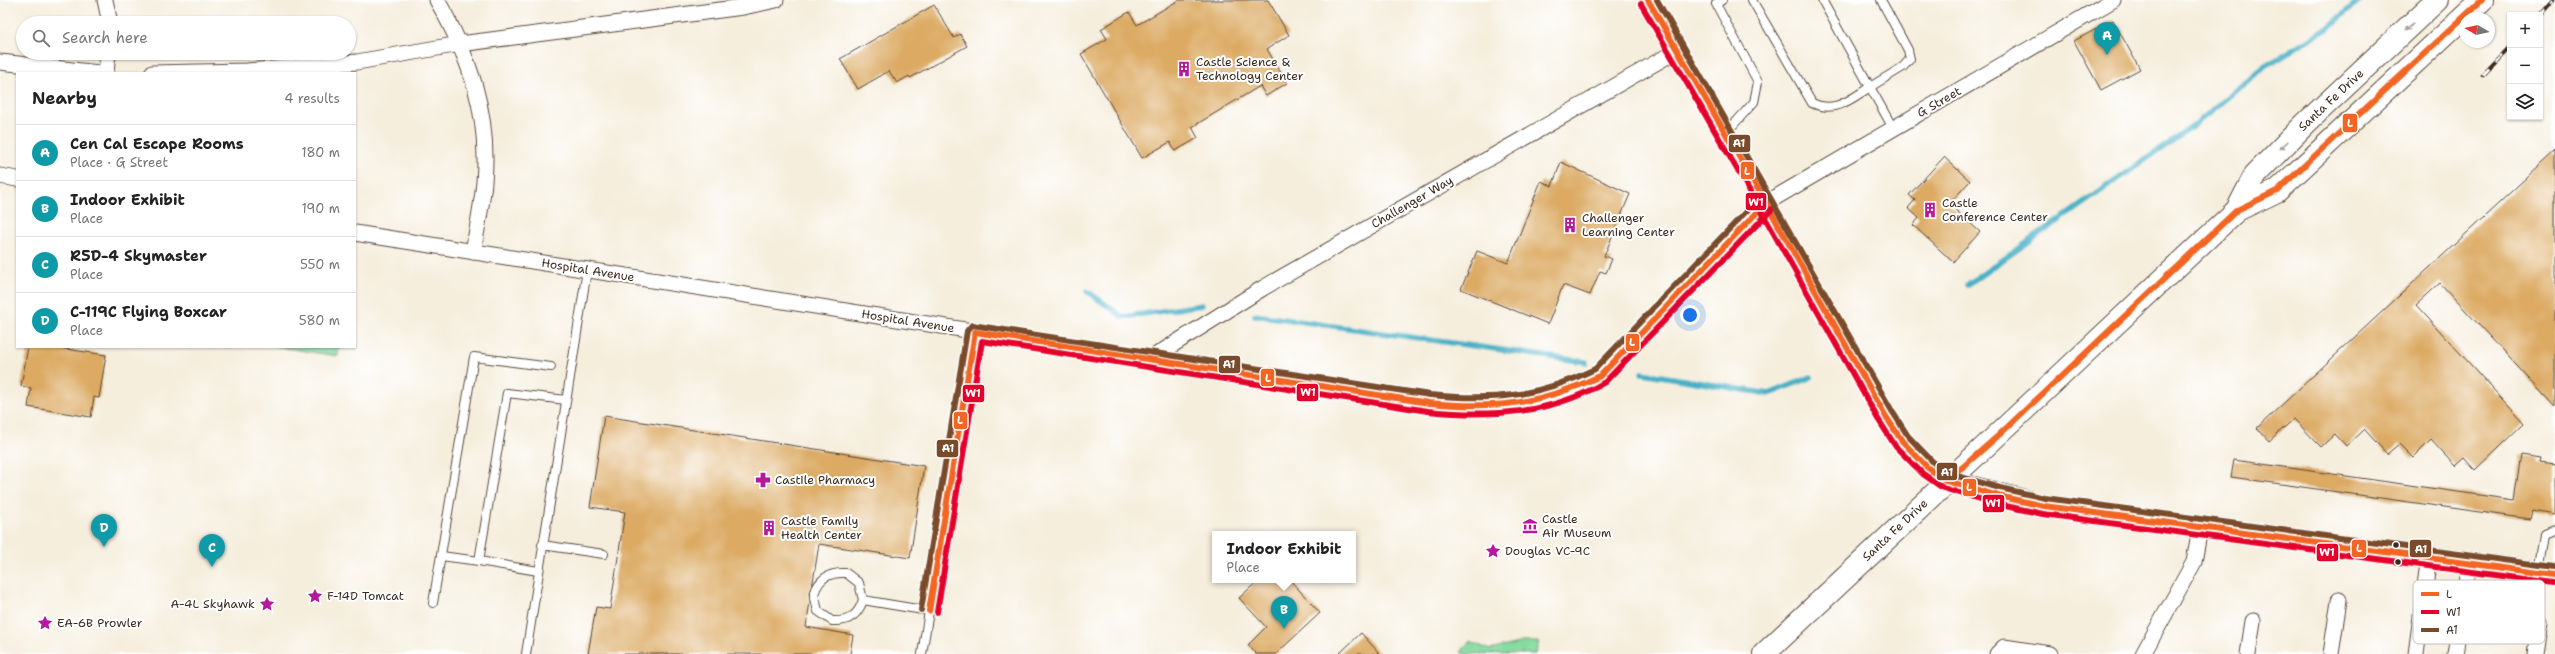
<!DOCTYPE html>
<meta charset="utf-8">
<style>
:root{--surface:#fff;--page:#f6f6f6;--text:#222;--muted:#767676;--line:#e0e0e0;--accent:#b5179e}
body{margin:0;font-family:"Shantell Sans",sans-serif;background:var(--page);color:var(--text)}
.controls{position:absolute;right:12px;top:12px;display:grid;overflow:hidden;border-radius:0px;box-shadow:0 1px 3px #0004}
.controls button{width:36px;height:36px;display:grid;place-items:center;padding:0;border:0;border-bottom:1px solid var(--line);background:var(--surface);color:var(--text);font:20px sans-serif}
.compass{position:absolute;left:2459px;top:12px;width:36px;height:36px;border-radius:50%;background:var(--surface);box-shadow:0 1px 3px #0004;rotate:279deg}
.you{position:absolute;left:1690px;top:315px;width:14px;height:14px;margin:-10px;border:3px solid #fff;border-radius:50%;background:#1a73e8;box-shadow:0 0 0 6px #1a73e833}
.badge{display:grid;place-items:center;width:26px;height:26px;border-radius:50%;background:var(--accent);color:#fff;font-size:13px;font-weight:700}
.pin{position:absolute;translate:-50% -33px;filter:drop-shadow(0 1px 2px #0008)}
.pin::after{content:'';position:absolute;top:21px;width:14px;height:12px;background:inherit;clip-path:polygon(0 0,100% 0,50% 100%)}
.popup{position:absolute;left:1212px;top:531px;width:144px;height:52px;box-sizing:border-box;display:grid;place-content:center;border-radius:0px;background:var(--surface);filter:drop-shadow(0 1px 3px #0005);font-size:13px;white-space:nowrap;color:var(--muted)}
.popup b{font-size:15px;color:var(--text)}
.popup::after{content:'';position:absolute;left:50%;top:100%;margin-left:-8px;border:8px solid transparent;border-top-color:var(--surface)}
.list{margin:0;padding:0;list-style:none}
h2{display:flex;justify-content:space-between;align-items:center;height:52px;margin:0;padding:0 16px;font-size:17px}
h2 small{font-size:13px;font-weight:400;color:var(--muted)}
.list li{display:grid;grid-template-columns:26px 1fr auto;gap:12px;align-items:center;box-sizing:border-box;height:56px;padding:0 16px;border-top:1px solid var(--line)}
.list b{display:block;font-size:15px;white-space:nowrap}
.list p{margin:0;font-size:13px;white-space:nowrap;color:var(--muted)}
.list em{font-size:13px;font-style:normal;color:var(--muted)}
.icon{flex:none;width:22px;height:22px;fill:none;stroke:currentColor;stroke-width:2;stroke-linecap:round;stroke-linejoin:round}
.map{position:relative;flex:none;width:2555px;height:654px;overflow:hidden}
.search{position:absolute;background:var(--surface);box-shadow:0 1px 3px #0004;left:16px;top:16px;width:340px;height:44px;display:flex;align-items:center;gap:10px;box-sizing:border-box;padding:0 14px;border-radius:22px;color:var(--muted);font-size:15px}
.panel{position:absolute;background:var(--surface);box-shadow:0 1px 3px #0004;left:16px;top:72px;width:340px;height:276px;border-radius:0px}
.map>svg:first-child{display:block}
</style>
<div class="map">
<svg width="2555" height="654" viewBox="0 0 2555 654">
<rect width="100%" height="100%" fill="#fff"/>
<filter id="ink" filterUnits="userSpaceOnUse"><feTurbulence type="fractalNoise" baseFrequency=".025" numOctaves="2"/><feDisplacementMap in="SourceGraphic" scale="8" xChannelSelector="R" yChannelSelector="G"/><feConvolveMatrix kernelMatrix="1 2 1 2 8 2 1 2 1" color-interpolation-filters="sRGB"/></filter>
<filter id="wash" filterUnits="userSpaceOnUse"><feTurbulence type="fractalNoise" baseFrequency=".012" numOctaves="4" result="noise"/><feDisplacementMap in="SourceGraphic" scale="16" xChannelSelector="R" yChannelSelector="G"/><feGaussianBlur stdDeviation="0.9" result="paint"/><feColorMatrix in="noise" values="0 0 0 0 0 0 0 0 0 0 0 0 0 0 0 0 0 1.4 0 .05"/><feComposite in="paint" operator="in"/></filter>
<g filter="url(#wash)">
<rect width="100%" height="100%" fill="#f5eedd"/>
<g fill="#81d99e" stroke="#5e825e">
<polygon points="278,347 339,347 338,356"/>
<polygon points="1470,641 1490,650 1522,642 1539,642 1535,654 1463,654 1461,652"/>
</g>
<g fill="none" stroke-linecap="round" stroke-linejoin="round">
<g stroke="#48b1c7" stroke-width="5.5">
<polyline points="1967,285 2192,127 2264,67 2328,28 2359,0"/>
<polyline points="1087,291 1123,317 1202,305"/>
<polyline points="1255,315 1586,362"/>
<polyline points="1642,373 1769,394 1811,377"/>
</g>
</g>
<g id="blocks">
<g fill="#dcaa63">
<polygon points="1179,0 1268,0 1289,35 1267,49 1287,83 1266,96 1260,86 1192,127 1198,138 1175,151 1170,142 1142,158 1081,54 1107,39 1101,29 1129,12 1137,25"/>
<polygon points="934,5 954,38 960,34 967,46 910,78 909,76 897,83 889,71 858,89 840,59"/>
<polygon points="2113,20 2140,69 2101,90 2074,41"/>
<polygon points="2555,151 2555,407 2440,283 2416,305 2524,423 2475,470 2464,458 2455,466 2431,440 2413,458 2399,444 2387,454 2364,429 2346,446 2335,434 2321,447 2294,419 2269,441 2257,428"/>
<polygon points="1944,157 1970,181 1949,204 1980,232 1953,262 1913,225 1919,218 1908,208 1915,200 1909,195"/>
<polygon points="1561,162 1630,194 1604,256 1612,259 1606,273 1600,271 1590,295 1563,285 1548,324 1461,289 1477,251 1508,263 1541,181 1552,186"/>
<polygon points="28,347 52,347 106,355 99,398 94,397 91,417 28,407 31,388 21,386"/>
<polygon points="604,416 924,466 910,558 819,544 813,582 809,592 810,602 806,627 853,635 850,654 588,654 596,607 610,609 625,512 590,507"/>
<polygon points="2521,455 2540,458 2539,462 2555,464 2555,515 2532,511 2530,519 2231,477 2234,460 2514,500"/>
<polygon points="1259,580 1290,580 1320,613 1276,654 1256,654 1248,645 1266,627 1239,598"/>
<polygon points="1361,633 1380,654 1339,654"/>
</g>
</g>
</g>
<g filter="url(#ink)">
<use href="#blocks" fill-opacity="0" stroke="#57473b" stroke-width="1"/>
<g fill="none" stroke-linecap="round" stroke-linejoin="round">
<g stroke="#57473b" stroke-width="10">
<g id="service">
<polyline points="1722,0 1716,4 1758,82 1754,102 1726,133"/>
<path d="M1752,0L1812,103C1834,114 1851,99 1870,87L1822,0"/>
<polyline points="1881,0 1908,50 1910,59 1903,67 1870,87 1893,128"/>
<polyline points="542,545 604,554"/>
<polyline points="441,556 479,561"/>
<polyline points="538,571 479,561 507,393 566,400"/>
<polyline points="2539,572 2545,534 2555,530"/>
<path d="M863,600C858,616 848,622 832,621L818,611L814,594C819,578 829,572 846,573L859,583L863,600L929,611"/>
<polyline points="433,603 474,357 551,367"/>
<polyline points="526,654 587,270"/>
<polyline points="922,654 975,332"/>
</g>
</g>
<g stroke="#57473b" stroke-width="17">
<g id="minor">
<polyline points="105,0 110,23"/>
<path d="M437,0C470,58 490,114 484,182C482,205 477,229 473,252"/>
<path d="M1648,0L1766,203L1885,415C1903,443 1920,462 1947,481"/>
<polyline points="0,62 99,73"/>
<polyline points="106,73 108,53"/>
<polyline points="152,73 247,71 357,62 460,44 743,7 776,0"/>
<polyline points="0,176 17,179"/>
<path d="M355,233L1401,399C1478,410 1529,414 1600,376L1766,203L2113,0"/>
<polyline points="1150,359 1263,288 1678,50"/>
<polyline points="2462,608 2541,621 2536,654"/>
<polyline points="1997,654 2004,647 2050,654"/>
<polyline points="2143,654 2194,562 2200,528"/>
<polyline points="2248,654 2253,621"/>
<polyline points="2331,654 2339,600"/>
<polyline points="2416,654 2429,557"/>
<polyline points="2455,654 2469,563"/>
</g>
</g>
<g stroke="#57473b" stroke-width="24">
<polyline id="secondary" points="1947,481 2044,506 2555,575"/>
</g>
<g stroke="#57473b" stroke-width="24">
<g id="primary">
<polyline points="2237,210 2255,175 2306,123 2437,0"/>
<polyline points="1764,654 2237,210 2277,191 2482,0"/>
</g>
</g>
<use href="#service" stroke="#fff" stroke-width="8"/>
<use href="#minor" stroke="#fff" stroke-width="15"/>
<use href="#secondary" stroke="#fff" stroke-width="22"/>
<use href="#primary" stroke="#fff" stroke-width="22"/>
<g stroke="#3b2a1e" stroke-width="4.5">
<g id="rail">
<polyline points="2540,15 2553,0"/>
<polyline points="2483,75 2510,47"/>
</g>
</g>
<use href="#rail" stroke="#fff" stroke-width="3" stroke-dasharray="9" stroke-linecap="butt"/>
<g stroke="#fff" stroke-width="9">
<g id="bus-1">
<polyline points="1648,0 1766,203 1885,415 1902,441 1928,468 1947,481 1998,496 2044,506 2555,575"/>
<polyline points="1947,481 1999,435 2237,210 2277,191 2482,0"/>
<path d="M929,611L975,332L1429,403C1494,409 1540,405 1600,376L1766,203"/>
</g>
</g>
<g stroke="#fff" stroke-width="9">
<g id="bus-2">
<polyline points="1641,4 1759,207 1878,419 1896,447 1923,474 1943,488 1996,504 2043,514 2554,583"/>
<path d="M937,612L982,341L1428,411C1489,417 1551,415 1605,382L1772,209"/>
</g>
</g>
<g stroke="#fff" stroke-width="9">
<g id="bus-3">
<polyline points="1657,0 1892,411 1908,436 1933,462 1950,474 2000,488 2045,498 2555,567"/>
<path d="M921,610L967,331L972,325L1430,395C1493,401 1538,397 1595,369L1760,197"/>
</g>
</g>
<use href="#bus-1" stroke="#f26522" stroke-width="6"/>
<use href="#bus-2" stroke="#e4002b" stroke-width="6"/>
<use href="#bus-3" stroke="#7a4b2a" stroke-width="6"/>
</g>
<defs><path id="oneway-solid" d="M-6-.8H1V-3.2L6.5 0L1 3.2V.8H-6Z"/></defs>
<g fill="#a79f9a">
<use href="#oneway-solid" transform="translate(2409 27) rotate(137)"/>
<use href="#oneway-solid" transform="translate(2284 145) rotate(135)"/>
</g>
</g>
<defs>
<g id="building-bare" transform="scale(1.2)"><path d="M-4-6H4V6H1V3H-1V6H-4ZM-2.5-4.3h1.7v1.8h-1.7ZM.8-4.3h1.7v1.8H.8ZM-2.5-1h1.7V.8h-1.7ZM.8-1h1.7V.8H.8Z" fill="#b5179e" stroke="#fff" stroke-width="2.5" paint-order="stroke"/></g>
<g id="pharmacy-bare" transform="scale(1.2)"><path d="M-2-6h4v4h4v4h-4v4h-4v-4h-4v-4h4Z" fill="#b5179e" stroke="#fff" stroke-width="2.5" paint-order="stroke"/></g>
<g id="museum-bare" transform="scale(1.2)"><path d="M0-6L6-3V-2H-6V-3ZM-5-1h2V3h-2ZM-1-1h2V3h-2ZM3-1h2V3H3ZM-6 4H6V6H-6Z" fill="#b5179e" stroke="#fff" stroke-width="2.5" paint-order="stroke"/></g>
<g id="sight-bare" transform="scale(1.2)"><path d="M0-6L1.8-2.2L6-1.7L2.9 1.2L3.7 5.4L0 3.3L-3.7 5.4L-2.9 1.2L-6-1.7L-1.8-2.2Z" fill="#b5179e" stroke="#fff" stroke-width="2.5" paint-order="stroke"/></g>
</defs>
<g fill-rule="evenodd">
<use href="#building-bare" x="1184" y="69"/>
<use href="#building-bare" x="1930" y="210"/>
<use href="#building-bare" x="1570" y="225"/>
<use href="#pharmacy-bare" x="763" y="480"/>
<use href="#museum-bare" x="1530" y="526"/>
<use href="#building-bare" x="769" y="528"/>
<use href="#sight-bare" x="1493" y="551"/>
<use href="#sight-bare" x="315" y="596"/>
<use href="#sight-bare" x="267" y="604"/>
<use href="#sight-bare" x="45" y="623"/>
</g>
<g fill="#3b2a1e" stroke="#fff" stroke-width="1.5">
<circle cx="2396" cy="545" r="3.5"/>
<circle cx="2398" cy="562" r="3.5"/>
</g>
<g text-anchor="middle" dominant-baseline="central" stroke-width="4" stroke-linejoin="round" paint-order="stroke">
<g font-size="12" fill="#3b2a1e" stroke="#fff" text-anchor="start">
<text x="1196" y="62">Castle Science &amp;<tspan x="1196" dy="14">Technology Center</tspan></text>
<text x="1942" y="203">Castle<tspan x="1942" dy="14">Conference Center</tspan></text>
<text x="1582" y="218">Challenger<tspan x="1582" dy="14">Learning Center</tspan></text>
<text x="775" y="480">Castile Pharmacy</text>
<text x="1542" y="519">Castle<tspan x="1542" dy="14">Air Museum</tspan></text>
<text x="781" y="521">Castle Family<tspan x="781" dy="14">Health Center</tspan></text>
<text x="1505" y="551">Douglas VC-9C</text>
<text x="327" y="596">F-14D Tomcat</text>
<text x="255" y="604" text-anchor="end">A-4L Skyhawk</text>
<text x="57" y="623">EA-6B Prowler</text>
</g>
<g font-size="12" fill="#3b2a1e" stroke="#fff">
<text transform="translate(2331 100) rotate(-43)">Santa Fe Drive</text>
<text transform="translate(1939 102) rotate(-30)">G Street</text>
<text transform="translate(1412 202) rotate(-30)">Challenger Way</text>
<text transform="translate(588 270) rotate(9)">Hospital Avenue</text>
<text transform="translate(908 321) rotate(9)">Hospital Avenue</text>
<text transform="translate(1895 530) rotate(-43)">Santa Fe Drive</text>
</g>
</g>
<rect x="2413" y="580" width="132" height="64" rx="6" fill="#fff" stroke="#c4bfbc" stroke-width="1"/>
<rect x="2421" y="592" width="18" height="4" fill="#f26522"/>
<rect x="2421" y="610" width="18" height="4" fill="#e4002b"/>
<rect x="2421" y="628" width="18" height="4" fill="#7a4b2a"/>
<g font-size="11" fill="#3b2a1e">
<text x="2446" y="598">L</text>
<text x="2446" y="616">W1</text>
<text x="2446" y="634">A1</text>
</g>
<g stroke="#fff" stroke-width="1.5">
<rect x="2342" y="113" width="16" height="20" rx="4" fill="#f26522"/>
<rect x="1728" y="134" width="23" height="19" rx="4" fill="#7a4b2a"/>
<rect x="1740" y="161" width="15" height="19" rx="4" fill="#f26522"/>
<rect x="1745" y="192" width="22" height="19" rx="4" fill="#e4002b"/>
<rect x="1625" y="333" width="15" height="19" rx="4" fill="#f26522"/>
<rect x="1218" y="355" width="23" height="19" rx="4" fill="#7a4b2a"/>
<rect x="1260" y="368" width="15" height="19" rx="4" fill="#f26522"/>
<rect x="1296" y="383" width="23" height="19" rx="4" fill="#e4002b"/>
<rect x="962" y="384" width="23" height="19" rx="4" fill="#e4002b"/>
<rect x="953" y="411" width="15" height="19" rx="4" fill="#f26522"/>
<rect x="936" y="439" width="23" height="19" rx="4" fill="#7a4b2a"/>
<rect x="1936" y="462" width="22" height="19" rx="4" fill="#7a4b2a"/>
<rect x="1962" y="478" width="15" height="19" rx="4" fill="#f26522"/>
<rect x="1982" y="494" width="23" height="19" rx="4" fill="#e4002b"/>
<rect x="2351" y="539" width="16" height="19" rx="4" fill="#f26522"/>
<rect x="2409" y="539" width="23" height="19" rx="4" fill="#7a4b2a"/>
<rect x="2316" y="543" width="23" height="19" rx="4" fill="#e4002b"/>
</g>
<g font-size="11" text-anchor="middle" font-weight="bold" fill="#fff">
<text x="2350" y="127">L</text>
<text x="1739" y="147">A1</text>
<text x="1747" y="175">L</text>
<text x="1756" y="206">W1</text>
<text x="1632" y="346">L</text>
<text x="1229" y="368">A1</text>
<text x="1268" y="382">L</text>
<text x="1308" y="396">W1</text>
<text x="973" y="397">W1</text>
<text x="960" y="424">L</text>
<text x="948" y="452">A1</text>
<text x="1947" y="476">A1</text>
<text x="1969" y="491">L</text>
<text x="1993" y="507">W1</text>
<text x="2359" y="552">L</text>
<text x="2421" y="553">A1</text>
<text x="2327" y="556">W1</text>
</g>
</svg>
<div class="controls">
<button>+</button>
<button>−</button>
<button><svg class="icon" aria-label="layers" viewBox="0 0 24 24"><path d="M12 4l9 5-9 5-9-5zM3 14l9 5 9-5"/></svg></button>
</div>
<svg class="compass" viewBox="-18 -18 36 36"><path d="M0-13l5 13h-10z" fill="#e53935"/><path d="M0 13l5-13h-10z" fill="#767676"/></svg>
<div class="you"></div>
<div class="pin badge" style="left:2107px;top:55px;background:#0f9aa8">A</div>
<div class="pin badge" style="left:1284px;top:629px;background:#0f9aa8">B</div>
<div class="popup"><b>Indoor Exhibit</b>Place</div>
<div class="pin badge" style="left:212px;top:567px;background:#0f9aa8">C</div>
<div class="pin badge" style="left:104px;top:547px;background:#0f9aa8">D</div>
<div class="search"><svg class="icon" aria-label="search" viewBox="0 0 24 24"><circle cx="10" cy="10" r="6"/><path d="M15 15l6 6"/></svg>Search here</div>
<section class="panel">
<h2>Nearby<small>4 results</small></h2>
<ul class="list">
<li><span class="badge" style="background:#0f9aa8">A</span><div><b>Cen Cal Escape Rooms</b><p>Place · G Street</p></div><em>180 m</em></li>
<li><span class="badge" style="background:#0f9aa8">B</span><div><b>Indoor Exhibit</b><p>Place</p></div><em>190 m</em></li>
<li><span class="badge" style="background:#0f9aa8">C</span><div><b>R5D-4 Skymaster</b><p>Place</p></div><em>550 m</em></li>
<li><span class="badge" style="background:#0f9aa8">D</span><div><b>C-119C Flying Boxcar</b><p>Place</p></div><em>580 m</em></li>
</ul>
</section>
</div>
